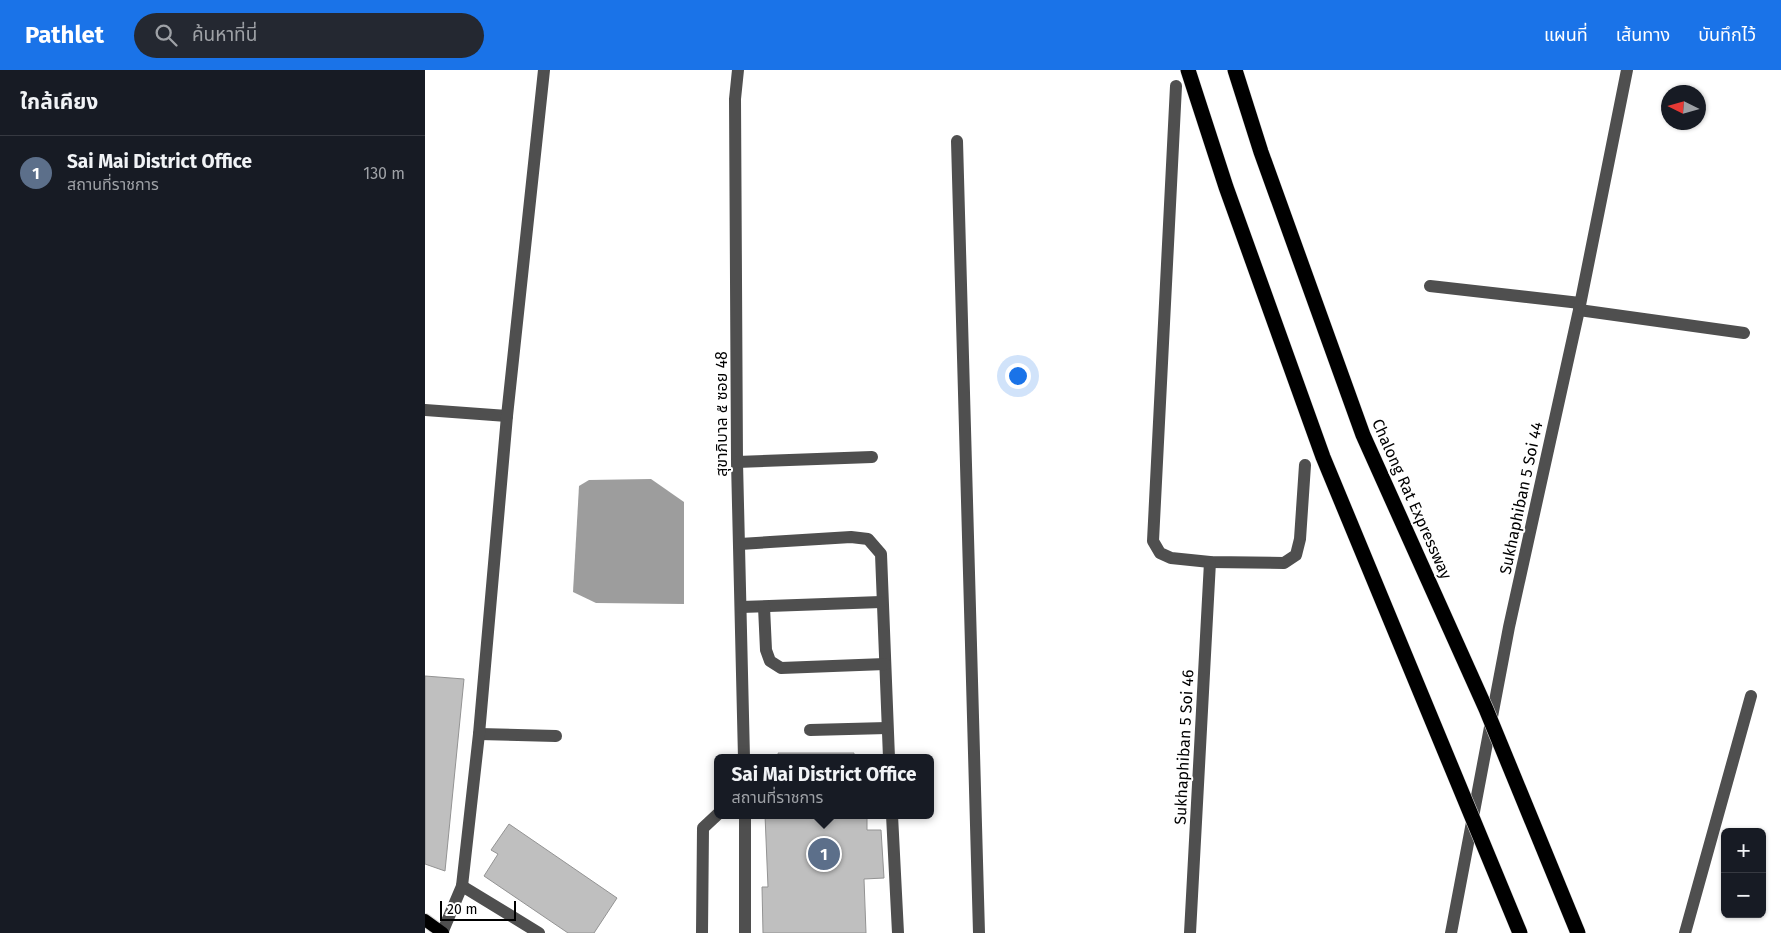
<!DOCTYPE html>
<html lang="th">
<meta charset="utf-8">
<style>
:root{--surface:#171b24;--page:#242831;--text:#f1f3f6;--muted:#9ea1a6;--line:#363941;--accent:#1a73e8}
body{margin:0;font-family:"Fira Sans","Noto Sans Thai",sans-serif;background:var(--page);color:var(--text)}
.controls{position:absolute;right:15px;bottom:15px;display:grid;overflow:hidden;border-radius:8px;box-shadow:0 1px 4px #0004}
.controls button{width:45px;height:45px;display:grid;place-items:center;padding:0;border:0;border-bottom:1px solid var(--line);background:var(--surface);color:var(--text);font:25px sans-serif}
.compass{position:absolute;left:1236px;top:15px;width:45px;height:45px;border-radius:50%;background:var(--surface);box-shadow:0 1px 4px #0004;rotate:275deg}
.scale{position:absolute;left:15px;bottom:12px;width:76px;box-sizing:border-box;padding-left:5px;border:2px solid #000;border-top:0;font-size:14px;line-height:18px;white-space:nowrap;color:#000;-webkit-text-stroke:4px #fff;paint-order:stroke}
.you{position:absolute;left:592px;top:305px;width:18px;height:18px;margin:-12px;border:4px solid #fff;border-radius:50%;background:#1a73e8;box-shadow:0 0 0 8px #1a73e833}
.badge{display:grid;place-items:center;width:32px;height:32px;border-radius:50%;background:var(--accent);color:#fff;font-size:16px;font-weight:700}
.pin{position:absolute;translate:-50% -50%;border:2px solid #fff;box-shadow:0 1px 5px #0006}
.popup{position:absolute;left:289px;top:684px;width:220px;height:65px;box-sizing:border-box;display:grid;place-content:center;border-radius:8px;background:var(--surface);filter:drop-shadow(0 1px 4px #0005);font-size:16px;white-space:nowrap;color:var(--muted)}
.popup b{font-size:19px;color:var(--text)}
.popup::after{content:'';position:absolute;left:50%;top:100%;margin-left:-10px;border:10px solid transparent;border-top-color:var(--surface)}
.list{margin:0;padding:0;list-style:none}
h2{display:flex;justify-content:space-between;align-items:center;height:65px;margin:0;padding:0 20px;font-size:21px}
h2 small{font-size:16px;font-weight:400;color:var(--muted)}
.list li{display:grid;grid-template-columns:32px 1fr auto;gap:15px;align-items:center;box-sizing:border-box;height:75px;padding:0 20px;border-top:1px solid var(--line)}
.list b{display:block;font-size:19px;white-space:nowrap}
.list p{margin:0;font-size:16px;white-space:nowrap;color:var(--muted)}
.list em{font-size:16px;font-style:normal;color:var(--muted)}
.icon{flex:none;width:28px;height:28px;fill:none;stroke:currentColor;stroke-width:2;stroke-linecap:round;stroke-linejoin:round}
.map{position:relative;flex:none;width:1356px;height:863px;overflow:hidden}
header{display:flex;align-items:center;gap:30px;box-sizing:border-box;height:70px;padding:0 25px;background:var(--accent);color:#fff}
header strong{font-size:24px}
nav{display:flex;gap:28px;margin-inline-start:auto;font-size:18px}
.search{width:350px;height:45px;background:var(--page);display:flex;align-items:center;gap:12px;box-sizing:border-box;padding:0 18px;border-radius:28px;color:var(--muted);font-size:19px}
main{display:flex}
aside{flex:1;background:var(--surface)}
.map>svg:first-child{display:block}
</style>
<header>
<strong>Pathlet</strong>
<div class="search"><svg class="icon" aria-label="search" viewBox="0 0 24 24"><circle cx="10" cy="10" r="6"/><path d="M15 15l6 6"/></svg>ค้นหาที่นี่</div>
<nav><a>แผนที่</a><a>เส้นทาง</a><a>บันทึกไว้</a></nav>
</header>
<main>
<aside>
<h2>ใกล้เคียง<small></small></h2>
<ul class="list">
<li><span class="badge" style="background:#5c6f8a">1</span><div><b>Sai Mai District Office</b><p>สถานที่ราชการ</p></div><em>130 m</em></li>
</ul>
</aside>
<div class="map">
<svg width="1356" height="863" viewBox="0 0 1356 863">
<rect width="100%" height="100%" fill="#fff"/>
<polygon fill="#9d9d9d" points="226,409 259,432 259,534 171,533 148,522 154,416 164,410"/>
<g fill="#bfbfbf" stroke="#939393">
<polygon points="0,606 39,609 20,801 0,794"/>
<polygon points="353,683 429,683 429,688 354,688"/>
<polygon points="340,745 442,745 442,760 456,760 459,808 439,809 441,863 338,863 337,817 343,817"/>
<polygon points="84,754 192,828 169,863 143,863 59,806 73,784 66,780"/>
</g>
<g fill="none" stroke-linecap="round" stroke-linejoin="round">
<g stroke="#dbdbdb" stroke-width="14">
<polyline id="major" points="0,850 18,863"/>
</g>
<g stroke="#4f4f4f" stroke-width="12">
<polyline points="313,0 310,29 312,392 319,688"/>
<polyline points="751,16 728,471 735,483 746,488 785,492 859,493 871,485 875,469 880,395"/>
<polyline points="532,71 554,863"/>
<polyline points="1005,216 1155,233"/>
<polyline points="1154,240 1319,263"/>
<polyline points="0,340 82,346"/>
<polyline points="312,392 447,387"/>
<polyline points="315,474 426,467 443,469 456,484 464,688"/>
<polyline points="316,537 456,532"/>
<polyline points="339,537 341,580 345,591 356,598 460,594"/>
<polyline points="385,660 462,658"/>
<polyline points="54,664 131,666"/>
<polyline points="467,745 473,863"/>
<polyline points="37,816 114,863"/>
<polyline points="17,863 37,816 54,664 82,346 119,0"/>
<polyline points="277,863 278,758 293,744"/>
<polyline points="320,863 320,745"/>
<polyline points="765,863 785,492"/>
<polyline points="1026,863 1084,557 1154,240 1202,0"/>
<polyline points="1260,863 1326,626"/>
</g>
<use href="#major" stroke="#000" stroke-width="12"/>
<g stroke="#dbdbdb" stroke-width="16" stroke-linecap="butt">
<g id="highway-bridge">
<polyline points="763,0 801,117 898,387 1095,863"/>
<polyline points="810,0 836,82 938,365 1061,639 1153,863"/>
</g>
</g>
<use href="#highway-bridge" stroke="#000" stroke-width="15"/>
</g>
<g text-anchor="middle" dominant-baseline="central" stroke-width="4" stroke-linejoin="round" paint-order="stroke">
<g font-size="16" fill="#000" stroke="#fff">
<text transform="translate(296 344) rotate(-90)">สุขาภิบาล ๕ ซอย 48</text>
<text transform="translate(1096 428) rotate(-78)">Sukhaphiban 5 Soi 44</text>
<text transform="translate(987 429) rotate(66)">Chalong Rat Expressway</text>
<text transform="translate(759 677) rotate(-87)">Sukhaphiban 5 Soi 46</text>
</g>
</g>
</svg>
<div class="controls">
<button>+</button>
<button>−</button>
</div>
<svg class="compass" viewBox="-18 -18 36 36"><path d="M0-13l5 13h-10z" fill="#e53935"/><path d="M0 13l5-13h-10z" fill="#9ea1a6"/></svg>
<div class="scale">20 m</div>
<div class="you"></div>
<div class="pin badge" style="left:399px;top:784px;background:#5c6f8a">1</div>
<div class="popup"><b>Sai Mai District Office</b>สถานที่ราชการ</div>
</div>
</main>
